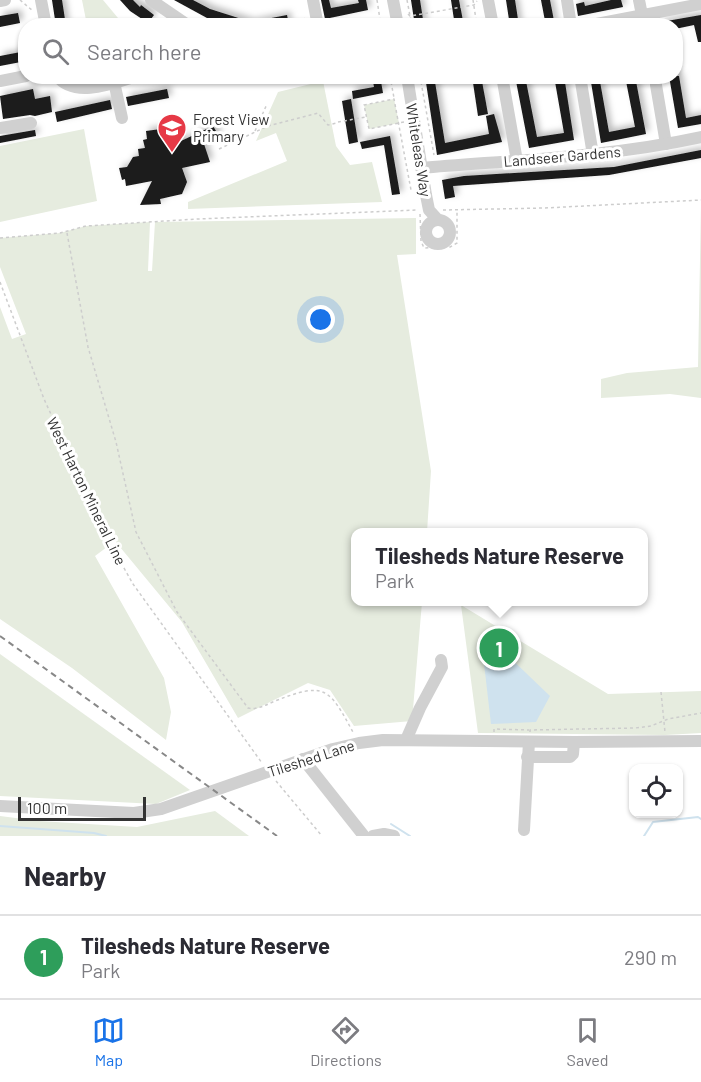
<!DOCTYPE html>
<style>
:root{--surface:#fff;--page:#f2f2f3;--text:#2b2b33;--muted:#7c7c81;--line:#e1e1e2;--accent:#1a73e8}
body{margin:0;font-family:Barlow,sans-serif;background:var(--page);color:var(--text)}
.controls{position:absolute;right:18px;bottom:18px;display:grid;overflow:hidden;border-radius:12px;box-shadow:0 2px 4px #0004}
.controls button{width:54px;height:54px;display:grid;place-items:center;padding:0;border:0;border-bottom:2px solid var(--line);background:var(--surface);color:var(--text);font:30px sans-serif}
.scale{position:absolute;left:18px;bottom:15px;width:128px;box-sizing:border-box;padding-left:6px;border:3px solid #333;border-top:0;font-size:16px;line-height:21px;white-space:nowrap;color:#333;-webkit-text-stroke:4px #fff;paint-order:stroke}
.you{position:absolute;left:321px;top:320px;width:21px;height:21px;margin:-15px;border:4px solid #fff;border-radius:50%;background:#1a73e8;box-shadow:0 0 0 9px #1a73e833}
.badge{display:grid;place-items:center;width:39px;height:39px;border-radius:50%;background:var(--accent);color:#fff;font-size:20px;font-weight:700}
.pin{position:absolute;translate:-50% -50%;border:3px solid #fff;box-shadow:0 2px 6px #0006}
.popup{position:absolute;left:351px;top:528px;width:297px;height:78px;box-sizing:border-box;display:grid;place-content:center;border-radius:12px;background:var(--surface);filter:drop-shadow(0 2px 4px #0005);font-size:20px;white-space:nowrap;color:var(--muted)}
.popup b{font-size:22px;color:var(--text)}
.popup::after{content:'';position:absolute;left:50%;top:100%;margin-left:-12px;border:12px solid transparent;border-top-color:var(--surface)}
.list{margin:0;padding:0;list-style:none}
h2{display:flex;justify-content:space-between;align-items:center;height:78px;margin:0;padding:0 24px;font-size:26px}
h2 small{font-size:20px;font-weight:400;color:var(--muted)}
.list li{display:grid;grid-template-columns:39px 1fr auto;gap:18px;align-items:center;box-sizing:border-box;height:84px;padding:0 24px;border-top:2px solid var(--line)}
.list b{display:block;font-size:22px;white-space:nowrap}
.list p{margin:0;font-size:20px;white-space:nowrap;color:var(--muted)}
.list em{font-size:20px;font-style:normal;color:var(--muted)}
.icon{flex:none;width:33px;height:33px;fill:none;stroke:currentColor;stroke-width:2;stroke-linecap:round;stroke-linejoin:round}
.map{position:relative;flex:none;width:701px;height:836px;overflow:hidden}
.search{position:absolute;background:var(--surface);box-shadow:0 2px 4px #0004;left:18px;right:18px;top:18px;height:66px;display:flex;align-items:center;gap:15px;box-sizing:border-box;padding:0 21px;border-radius:24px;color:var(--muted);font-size:22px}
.sheet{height:162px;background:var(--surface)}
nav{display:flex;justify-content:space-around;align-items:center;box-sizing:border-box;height:84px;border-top:2px solid var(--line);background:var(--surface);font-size:16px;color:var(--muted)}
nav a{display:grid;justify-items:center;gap:3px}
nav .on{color:var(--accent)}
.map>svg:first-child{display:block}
</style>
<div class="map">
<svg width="701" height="836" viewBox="0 0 701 836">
<defs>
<filter id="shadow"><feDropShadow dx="3.5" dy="-3.5" stdDeviation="3" flood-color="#0004"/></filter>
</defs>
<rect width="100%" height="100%" fill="#fff"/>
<g fill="#e6ecdf">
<polygon points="82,0 103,0 123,24 87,25"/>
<polygon points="323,81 336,146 350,165 372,162 382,202 188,209 188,202 287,161 276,133 256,141 278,92"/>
<polygon points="394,99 399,123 369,129 364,105"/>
<polygon points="84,129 97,201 0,222 0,146"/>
<polygon points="701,206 701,398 670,394 601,398 601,379 627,373 698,367"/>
<polygon points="416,218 416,254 397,255 431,471 427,532 355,532 355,602 422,602 412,721 354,726 330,690 308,683 238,718 182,622 115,541 95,556 164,678 171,712 166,740 72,668 0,619 0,307 12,339 26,334 0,267 0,238 60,233 86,226 150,222 148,271 152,271 155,222"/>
<polygon points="461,605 608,694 701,691 701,733 665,735 478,733"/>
<polygon points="0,654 190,790 156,804 0,796"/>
<polygon points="215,811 249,836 0,836 0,816 39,821 137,827"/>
</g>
<polygon fill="#cfe2ee" points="503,651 550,696 536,722 491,724 483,655"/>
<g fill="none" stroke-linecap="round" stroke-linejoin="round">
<g stroke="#cfe2ee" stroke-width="2">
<polyline points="391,824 410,836"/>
<polyline points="0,826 94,833 106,836"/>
<polyline points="644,836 653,822 698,817 701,819"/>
</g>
</g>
<g fill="#1a1a1a" filter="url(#shadow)">
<polygon points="52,0 62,0 66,26 56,26"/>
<polygon points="120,0 133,0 140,7 141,5 154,15 148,23 130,11"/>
<polygon points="174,0 193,0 210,9 251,22 287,15 289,25 228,26 207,18"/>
<polygon points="321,0 329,0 331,8 359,3 358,0 366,0 368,10 325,19"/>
<polygon points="411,0 420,0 424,26 415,26"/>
<polygon points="451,0 459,0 464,26 455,26"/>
<polygon points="506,0 515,0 519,26 510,26"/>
<polygon points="541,0 550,0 555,26 546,26"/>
<polygon points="611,0 621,0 623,7 578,16 576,4 584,2 585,6"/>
<polygon points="18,13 20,23 0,27 0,16"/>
<polygon points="701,15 701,42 698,42 694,25 675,29 675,26 661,26 661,22"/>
<polygon points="26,51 26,61 0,66 0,56"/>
<polygon points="372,76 380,76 383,93 353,99 352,91 374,87"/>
<polygon points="425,76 434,76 445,143 489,134 486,116 494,114 502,142 437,155"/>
<polygon points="472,76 481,76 488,114 478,116"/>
<polygon points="515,76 525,76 537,137 564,133 554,76 564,76 574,140 529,148"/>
<polygon points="590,76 599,76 609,132 635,127 625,76 635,76 646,134 601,143"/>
<polygon points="669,76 679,76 686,118 701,115 701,124 678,128"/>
<polygon points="33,89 35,99 50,96 52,112 35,116 30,115 3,119 0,96"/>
<polygon points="167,89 169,98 128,106 126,97"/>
<polygon points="351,99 358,142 349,144 342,101"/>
<polygon points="110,100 112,109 57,122 55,112"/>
<polygon points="213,126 219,136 204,144 210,162 182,168 187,182 182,194 160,199 161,204 140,205 152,181 126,186 125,179 122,180 119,168 127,167 133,157 139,156 138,149 145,148 143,140 147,139 146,131 176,127 181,141"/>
<polygon points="35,130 36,136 0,143 0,136"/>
<polygon points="390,136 400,194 392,195 384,145 362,149 360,142"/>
<polygon points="701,150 701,158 609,175 453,186 455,197 445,199 442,180 464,176 614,167"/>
</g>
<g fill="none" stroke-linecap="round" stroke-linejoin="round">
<g stroke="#cdcdcd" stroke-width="1.5" stroke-dasharray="3 3" stroke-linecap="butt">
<polyline points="20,0 33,11"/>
<polyline points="377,0 381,26"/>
<polyline points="407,0 412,26"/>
<polyline points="473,0 477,26"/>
<polyline points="408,14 410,16 474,5 477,1"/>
<polyline points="301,26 305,18"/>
<polyline points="390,76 394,98"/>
<polyline points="420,76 434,155"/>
<polyline points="338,122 366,117"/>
<polyline points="404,122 369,129 364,105 394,99 411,190"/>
<polyline points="255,131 267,104"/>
<polyline points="219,149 268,126 318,113 328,125 337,123"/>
<polyline points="443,210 545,208 701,200"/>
<polyline points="420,214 421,241 424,248 450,247 457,243 457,209"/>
<path d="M67,233L88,347L116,442L136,532L177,612L248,708C257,710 266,705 275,701C326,681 329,688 354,734"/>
<polyline points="0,238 60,233 86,226 197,219 418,210"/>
<polyline points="0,282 44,399 111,545 133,584 262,763"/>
<polyline points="661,692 665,732"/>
<polyline points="494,732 494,729 529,730"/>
<polyline points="530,732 530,730 635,728 651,726 668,719 701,713"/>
<polyline points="276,781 322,836"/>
</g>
<g stroke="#d0d0d0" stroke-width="12">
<polyline points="41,0 46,26"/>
<polyline points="151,0 189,26"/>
<polyline points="313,0 318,26"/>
<polyline points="393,0 398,26"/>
<polyline points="488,0 493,26"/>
<polyline points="567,0 571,26"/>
<polyline points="639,0 642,15"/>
<polyline points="0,1 5,0"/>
<polyline points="586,26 701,4"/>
<path d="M57,76C74,99 114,83 137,76"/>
<polyline points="407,76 426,195 429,210 438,220"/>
<polyline points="502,76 517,161"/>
<polyline points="580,76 593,155"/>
<polyline points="0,81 26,76"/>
<polyline points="114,82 122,118"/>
<polyline points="656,85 666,144"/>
<polyline points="0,128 31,123"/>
<path d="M421,168C515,160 609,157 701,137"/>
<circle cx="438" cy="232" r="12"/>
<polyline points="406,740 420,708 442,667 441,660"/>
<polyline points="527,757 570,757 573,754 574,742"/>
<polyline points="303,759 364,836"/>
<polyline points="0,806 134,813 161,809 333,749 359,743 383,740 574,742 701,741"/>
<polyline points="524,830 529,742"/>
<polyline points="373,836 384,834 394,836"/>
</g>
<polyline stroke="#888" stroke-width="2" stroke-dasharray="6 4.5" stroke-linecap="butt" points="0,636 277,836"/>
</g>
<defs>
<g id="school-pin" transform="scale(1.5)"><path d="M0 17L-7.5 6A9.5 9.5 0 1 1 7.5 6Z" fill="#e63946" stroke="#fff"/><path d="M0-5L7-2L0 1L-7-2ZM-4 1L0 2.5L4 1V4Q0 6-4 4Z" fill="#fff"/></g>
</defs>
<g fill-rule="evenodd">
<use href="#school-pin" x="172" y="128"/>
</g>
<g text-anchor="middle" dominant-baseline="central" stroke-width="6" stroke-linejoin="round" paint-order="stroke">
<g font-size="15" fill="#333" stroke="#fff" text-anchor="start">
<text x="193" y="119">Forest View<tspan x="193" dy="17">Primary</tspan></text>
</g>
<g font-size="15" fill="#333" stroke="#fff">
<text transform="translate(419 150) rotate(81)">Whiteleas Way</text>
<text transform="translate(562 156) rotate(-5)">Landseer Gardens</text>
<text transform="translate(87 491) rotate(64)">West Harton Mineral Line</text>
<text transform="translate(311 758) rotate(-18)">Tileshed Lane</text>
</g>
</g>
</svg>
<div class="controls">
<button><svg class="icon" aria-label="locate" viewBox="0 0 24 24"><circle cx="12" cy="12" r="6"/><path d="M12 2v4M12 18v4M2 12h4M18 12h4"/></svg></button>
</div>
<div class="scale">100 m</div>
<div class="you"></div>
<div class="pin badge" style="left:499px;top:648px;background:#2e9e5b">1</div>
<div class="popup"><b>Tilesheds Nature Reserve</b>Park</div>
<div class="search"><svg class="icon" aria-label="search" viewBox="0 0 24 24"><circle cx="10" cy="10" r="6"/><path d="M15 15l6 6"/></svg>Search here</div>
</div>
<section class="sheet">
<h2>Nearby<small></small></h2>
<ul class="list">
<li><span class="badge" style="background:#2e9e5b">1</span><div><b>Tilesheds Nature Reserve</b><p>Park</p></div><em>290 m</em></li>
</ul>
</section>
<nav>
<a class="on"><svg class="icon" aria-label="map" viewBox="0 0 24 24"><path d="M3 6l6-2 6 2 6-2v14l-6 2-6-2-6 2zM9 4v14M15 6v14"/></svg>Map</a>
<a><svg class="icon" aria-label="directions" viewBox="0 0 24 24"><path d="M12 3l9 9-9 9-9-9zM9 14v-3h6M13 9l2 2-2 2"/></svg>Directions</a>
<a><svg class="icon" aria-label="saved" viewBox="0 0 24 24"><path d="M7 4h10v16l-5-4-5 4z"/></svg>Saved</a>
</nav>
